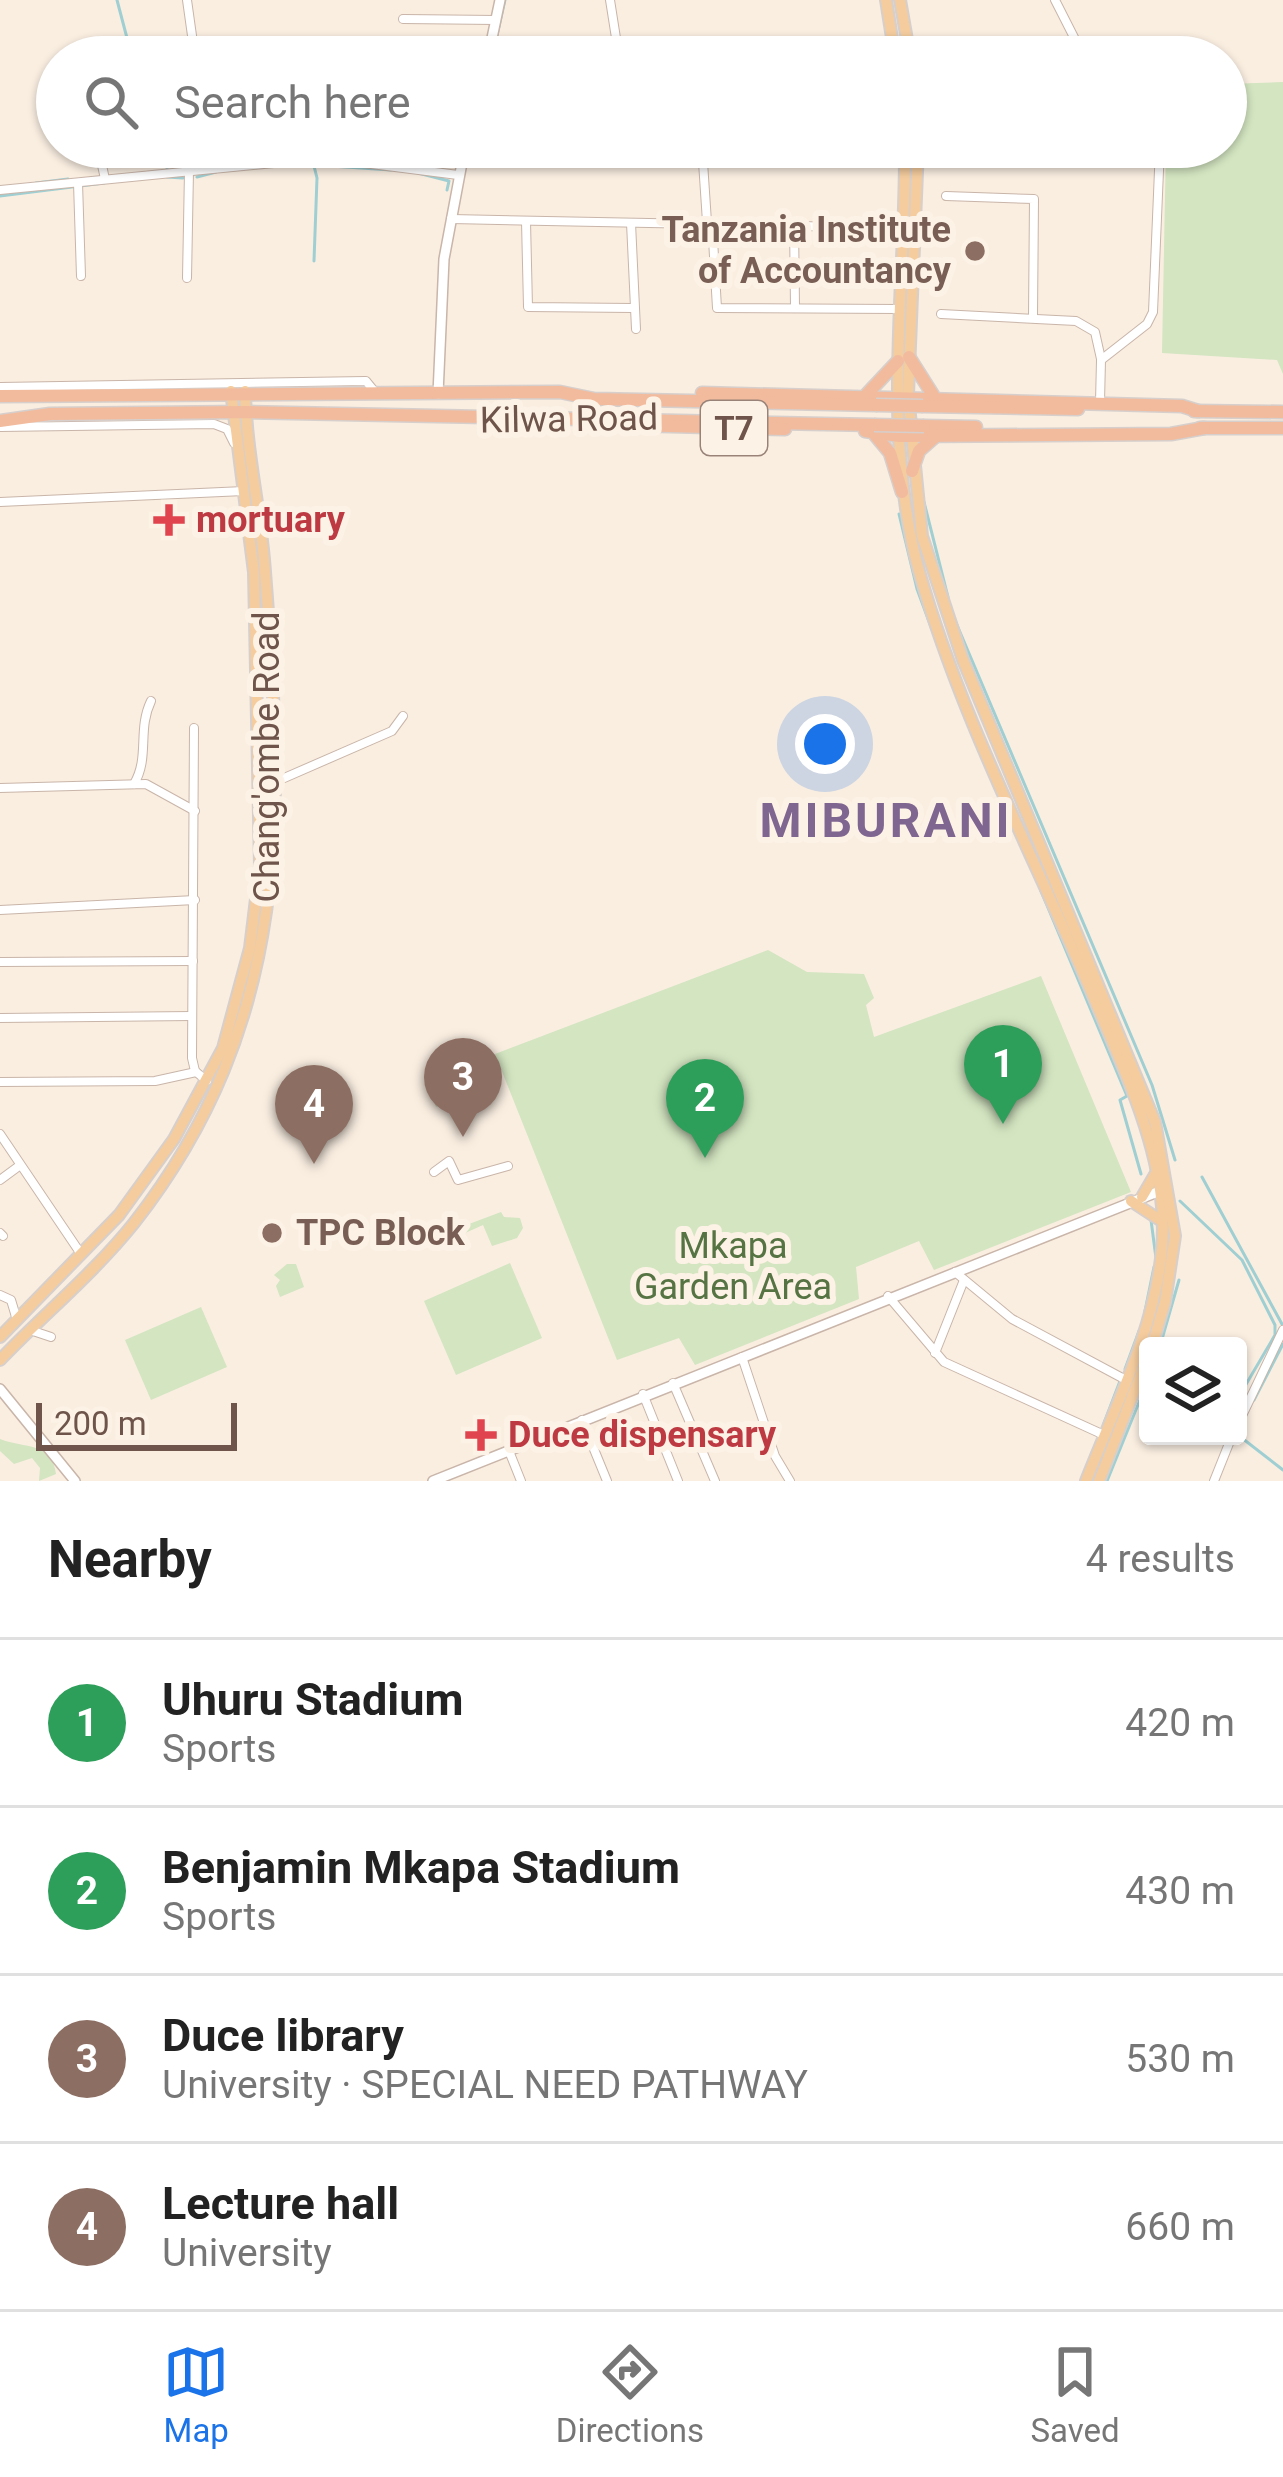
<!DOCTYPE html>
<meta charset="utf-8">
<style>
:root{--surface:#fff;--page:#f2f2f2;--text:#222;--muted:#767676;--line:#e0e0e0;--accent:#1a73e8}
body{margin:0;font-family:Roboto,sans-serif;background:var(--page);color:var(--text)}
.controls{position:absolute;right:36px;bottom:36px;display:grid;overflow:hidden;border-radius:12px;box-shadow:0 3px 9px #0004}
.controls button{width:108px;height:108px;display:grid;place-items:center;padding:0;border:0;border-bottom:3px solid var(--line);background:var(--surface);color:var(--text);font:60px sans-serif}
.scale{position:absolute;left:36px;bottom:30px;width:201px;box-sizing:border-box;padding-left:12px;border:6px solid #6e544a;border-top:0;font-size:33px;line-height:42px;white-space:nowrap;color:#6e544a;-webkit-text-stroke:9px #fdf2e6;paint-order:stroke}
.you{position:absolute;left:825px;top:744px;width:42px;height:42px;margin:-30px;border:9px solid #fff;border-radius:50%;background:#1a73e8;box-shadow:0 0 0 18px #1a73e833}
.badge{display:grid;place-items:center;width:78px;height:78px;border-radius:50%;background:var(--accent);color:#fff;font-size:39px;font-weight:700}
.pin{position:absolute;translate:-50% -99px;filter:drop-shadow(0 3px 6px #0008)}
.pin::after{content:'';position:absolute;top:63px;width:42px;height:36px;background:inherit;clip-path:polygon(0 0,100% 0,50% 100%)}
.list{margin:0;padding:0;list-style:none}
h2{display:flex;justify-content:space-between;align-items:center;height:156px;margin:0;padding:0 48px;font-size:51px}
h2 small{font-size:39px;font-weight:400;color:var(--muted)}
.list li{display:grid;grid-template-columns:78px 1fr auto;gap:36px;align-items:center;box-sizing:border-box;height:168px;padding:0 48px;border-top:3px solid var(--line)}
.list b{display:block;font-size:45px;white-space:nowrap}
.list p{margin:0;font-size:39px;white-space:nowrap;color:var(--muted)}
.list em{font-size:39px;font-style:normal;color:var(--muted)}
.icon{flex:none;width:66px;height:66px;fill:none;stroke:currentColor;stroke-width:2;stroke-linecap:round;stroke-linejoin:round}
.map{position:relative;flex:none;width:1283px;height:1481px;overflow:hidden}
.search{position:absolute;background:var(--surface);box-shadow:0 3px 9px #0004;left:36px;right:36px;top:36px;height:132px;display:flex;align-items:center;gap:30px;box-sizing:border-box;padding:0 42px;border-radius:66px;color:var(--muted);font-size:45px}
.sheet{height:828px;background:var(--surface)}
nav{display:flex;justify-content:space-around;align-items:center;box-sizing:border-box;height:168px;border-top:3px solid var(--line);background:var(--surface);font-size:33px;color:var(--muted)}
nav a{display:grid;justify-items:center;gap:6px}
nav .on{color:var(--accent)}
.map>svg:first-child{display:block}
</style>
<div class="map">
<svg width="1283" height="1481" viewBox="0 0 1283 1481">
<rect width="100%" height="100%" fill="#faeee1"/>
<g fill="#d3e5c1">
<polygon points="1283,82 1283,374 1277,360 1162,353 1166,147 1226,147 1226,84"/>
<polygon points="768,950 807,972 864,974 874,998 866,1005 874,1037 1041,976 1131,1192 934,1270 919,1241 856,1267 859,1299 695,1365 679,1338 617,1360 495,1054"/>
<polygon points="450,1080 463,1083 468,1094 436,1107 427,1083"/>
<polygon points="501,1212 504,1217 520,1218 523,1228 517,1238 492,1246 483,1225 456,1237 453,1230"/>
<polygon points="510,1263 542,1338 456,1375 424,1301"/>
<polygon points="287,1264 296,1264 304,1287 280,1297 276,1286 280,1280 274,1275"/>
<polygon points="201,1307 227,1367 151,1400 125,1340"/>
<path d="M0,1439C25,1449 52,1441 56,1474L39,1481L40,1468L32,1458L14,1464L0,1451Z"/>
</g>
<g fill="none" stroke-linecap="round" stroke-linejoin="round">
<g stroke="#9fcfd2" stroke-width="3">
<polyline points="117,0 132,57"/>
<polyline points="495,44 505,0"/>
<polyline points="160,147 167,168"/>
<polyline points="291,165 314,166 317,178 314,261"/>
<polyline points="331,166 391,170"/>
<polyline points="197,167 252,163"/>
<polyline points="418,173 449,181 447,190"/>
<polyline points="167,177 183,178"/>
<polyline points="197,177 216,172"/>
<polyline points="36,183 68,179"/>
<polyline points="0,196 104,183"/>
<polyline points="924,502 948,597"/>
<polyline points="899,514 917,589 954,689"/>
<polyline points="954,618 1152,1085 1175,1160"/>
<polyline points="1041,891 1127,1096 1120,1100 1141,1174"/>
<polyline points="1202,1177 1283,1326"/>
<polyline points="1180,1201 1242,1260 1275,1325 1275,1335 1238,1398"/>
<polyline points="1151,1220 1156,1258"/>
<polyline points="1145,1311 1154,1267"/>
<polyline points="1160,1346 1179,1280"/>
<polyline points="1125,1369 1139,1331"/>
<polyline points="1254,1400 1283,1344"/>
<polyline points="1104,1423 1120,1381"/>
<polyline points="1238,1435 1283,1470"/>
<polyline points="1107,1481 1148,1380"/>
</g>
<g stroke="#c9b5a9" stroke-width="10">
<g id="minor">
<polyline points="187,0 195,57"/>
<polyline points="610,0 619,57"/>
<polyline points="1055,0 1084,57"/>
<polyline points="403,19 496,20"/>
<polyline points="98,147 105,179"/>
<polyline points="220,147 225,167"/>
<polyline points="585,147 598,158 680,147"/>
<polyline points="702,147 707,222"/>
<polyline points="78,183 81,276"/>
<polyline points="0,190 324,158 458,175"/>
<polyline points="946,196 1034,199 1033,317"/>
<polyline points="451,219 893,228"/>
<polyline points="526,221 528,307 633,308"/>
<polyline points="712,222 717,308 899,309"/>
<polyline points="631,223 636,329"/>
<polyline points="794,223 795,307"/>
<polyline points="187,278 189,171"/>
<polyline points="941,314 1076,321 1095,332 1101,359"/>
<polyline points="0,387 366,381 375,392"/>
<polyline points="1100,402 1101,360 1147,324 1153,312 1160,147"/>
<polyline points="0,427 214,424 227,429 234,443"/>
<polyline points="0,502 244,491"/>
<polyline points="194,728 192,1058 195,1071 207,1081"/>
<polyline points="275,782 392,731 403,716"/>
<path d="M134,784C150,757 137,730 151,701"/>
<polyline points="0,788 146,784 195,811"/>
<polyline points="0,910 195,900"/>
<polyline points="0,962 193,961"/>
<polyline points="0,1018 192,1016"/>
<polyline points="0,1082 155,1081 196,1072"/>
<polyline points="0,1134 81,1254"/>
<polyline points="434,1172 449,1161 458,1180 508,1166"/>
<polyline points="0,1180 19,1166"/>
<polyline points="0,1233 3,1236"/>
<polyline points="955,1272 1012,1319 1126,1380"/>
<polyline points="0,1295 11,1300 17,1320"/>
<polyline points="888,1296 944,1362 1104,1435"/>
<polyline points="30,1330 51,1337"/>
<polyline points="935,1353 964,1280"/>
<polyline points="742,1357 775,1456 790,1481"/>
<polyline points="673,1383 715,1481"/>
<polyline points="643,1394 678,1481"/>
<polyline points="582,1420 607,1481"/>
<polyline points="1238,1424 1283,1330"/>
<polyline points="509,1451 521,1481"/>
<polyline points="1214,1481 1232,1436"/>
</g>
</g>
<g stroke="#c9b5a9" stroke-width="12">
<g id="tertiary">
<polyline points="488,57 500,0"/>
<polyline points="438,394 444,259 465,147"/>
<polyline points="0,1389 75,1481"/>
<polyline points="433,1481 1165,1189"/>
</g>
</g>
<g stroke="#d6cfcc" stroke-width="14">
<g id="primary">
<polyline points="886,0 895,57"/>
<polyline points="900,0 910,57"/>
<path d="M905,147C906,288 881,432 919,571C960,717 1035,858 1094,998C1126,1076 1170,1162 1162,1249C1155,1329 1115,1407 1086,1481"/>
<polyline points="918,147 908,395 922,536 963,660 1155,1122 1175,1236 1165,1302 1152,1346"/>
<polyline points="1142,1197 1156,1173"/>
<polyline points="1131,1201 1160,1220"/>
<polyline points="0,1337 119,1215 174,1139 223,1048 250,948 260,866 254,572 231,391"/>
<path d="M0,1360C44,1314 94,1273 134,1223C292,1021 284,814 265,572C261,511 246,452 245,391"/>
<polyline points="1099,1481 1148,1356"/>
</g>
</g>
<g stroke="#d6cfcc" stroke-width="15">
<g id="trunk">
<polyline points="909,357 933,395"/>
<polyline points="702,393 1182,406 1198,411"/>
<polyline points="867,394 898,361"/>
<polyline points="0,396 560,392 594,399 876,405"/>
<polyline points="923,406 1078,409"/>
<polyline points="1194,411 1283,412"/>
<polyline points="0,421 50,414 245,412 874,425"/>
<polyline points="595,424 785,429"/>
<polyline points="924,426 976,427"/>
<polyline points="1200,428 1283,428"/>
<polyline points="865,431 899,436 1171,434 1204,428"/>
<polyline points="875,435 890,453 902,492"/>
<polyline points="912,471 919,451 936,436"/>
</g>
</g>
<use href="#minor" stroke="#fff" stroke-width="8"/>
<use href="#tertiary" stroke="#fff" stroke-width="9"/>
<use href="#primary" stroke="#f4cc9e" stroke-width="10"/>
<use href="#trunk" stroke="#f2bb9d" stroke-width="12"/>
<g stroke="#d6cfcc" stroke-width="15" stroke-linecap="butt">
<g id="trunk-bridge">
<polyline points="876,405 923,406"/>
<polyline points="874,425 924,426"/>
</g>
</g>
<use href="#trunk-bridge" stroke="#f2bb9d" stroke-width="12"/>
</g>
<g fill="#8d6e63" stroke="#fdf2e6" stroke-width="4.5">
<circle cx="975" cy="251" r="12"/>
<circle cx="272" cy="1233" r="12"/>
</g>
<g fill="#e0444e" stroke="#fdf2e6" stroke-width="4.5">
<path d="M163 502h12v12h12v12h-12v12h-12v-12h-12v-12h12z"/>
<path d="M475 1417h12v12h12v12h-12v12h-12v-12h-12v-12h12z"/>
</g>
<g text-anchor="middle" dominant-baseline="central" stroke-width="12" stroke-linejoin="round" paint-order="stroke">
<rect fill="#fdf2e6" stroke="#998379" stroke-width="3" x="701" y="401" width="66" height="54" rx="9"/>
<g font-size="33" font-weight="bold" fill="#6e544a">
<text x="734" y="428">T7</text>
</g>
<g font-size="36" font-weight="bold" fill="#785e54" stroke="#fdf2e6" text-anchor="end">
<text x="951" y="230">Tanzania Institute<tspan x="951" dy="41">of Accountancy</tspan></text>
<text x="296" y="1233" text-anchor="start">TPC Block</text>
</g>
<g font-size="36" fill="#6e544a" stroke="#fdf2e6">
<text transform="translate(569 419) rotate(-1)">Kilwa Road</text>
<text transform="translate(267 757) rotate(-90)">Chang'ombe Road</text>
</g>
<g font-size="36" font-weight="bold" fill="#be3a42" stroke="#fdf2e6" text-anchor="start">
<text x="196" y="520">mortuary</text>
<text x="508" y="1435">Duce dispensary</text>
</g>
<g font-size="36" fill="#567343" stroke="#fdf2e6">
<text x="733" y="1246">Mkapa<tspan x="733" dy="41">Garden Area</tspan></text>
</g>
<g font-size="48" font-weight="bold" letter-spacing="3" fill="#7f6691" stroke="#fdf2e6">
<text x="886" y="820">MIBURANI</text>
</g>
</g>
</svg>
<div class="controls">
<button><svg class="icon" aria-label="layers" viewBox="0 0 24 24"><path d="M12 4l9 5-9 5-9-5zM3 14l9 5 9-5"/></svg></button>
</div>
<div class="scale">200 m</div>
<div class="you"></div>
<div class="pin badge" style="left:1003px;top:1124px;background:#2e9e5b">1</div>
<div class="pin badge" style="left:705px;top:1158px;background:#2e9e5b">2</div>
<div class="pin badge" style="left:463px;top:1137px;background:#8d6e63">3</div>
<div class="pin badge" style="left:314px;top:1164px;background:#8d6e63">4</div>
<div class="search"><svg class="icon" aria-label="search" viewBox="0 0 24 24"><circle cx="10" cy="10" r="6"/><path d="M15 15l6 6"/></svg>Search here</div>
</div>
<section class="sheet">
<h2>Nearby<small>4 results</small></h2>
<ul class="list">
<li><span class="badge" style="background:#2e9e5b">1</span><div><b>Uhuru Stadium</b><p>Sports</p></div><em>420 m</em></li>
<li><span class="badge" style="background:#2e9e5b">2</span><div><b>Benjamin Mkapa Stadium</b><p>Sports</p></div><em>430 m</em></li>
<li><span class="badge" style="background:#8d6e63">3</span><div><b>Duce library</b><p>University · SPECIAL NEED PATHWAY</p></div><em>530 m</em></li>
<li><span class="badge" style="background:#8d6e63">4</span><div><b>Lecture hall</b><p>University</p></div><em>660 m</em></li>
</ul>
</section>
<nav>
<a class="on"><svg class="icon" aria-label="map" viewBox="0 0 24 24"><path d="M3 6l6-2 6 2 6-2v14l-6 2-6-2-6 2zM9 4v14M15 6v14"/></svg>Map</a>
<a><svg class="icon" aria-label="directions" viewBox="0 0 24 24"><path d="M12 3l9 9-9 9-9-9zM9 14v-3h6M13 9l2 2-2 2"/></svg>Directions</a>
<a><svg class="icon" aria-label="saved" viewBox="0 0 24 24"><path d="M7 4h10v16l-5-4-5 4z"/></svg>Saved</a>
</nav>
